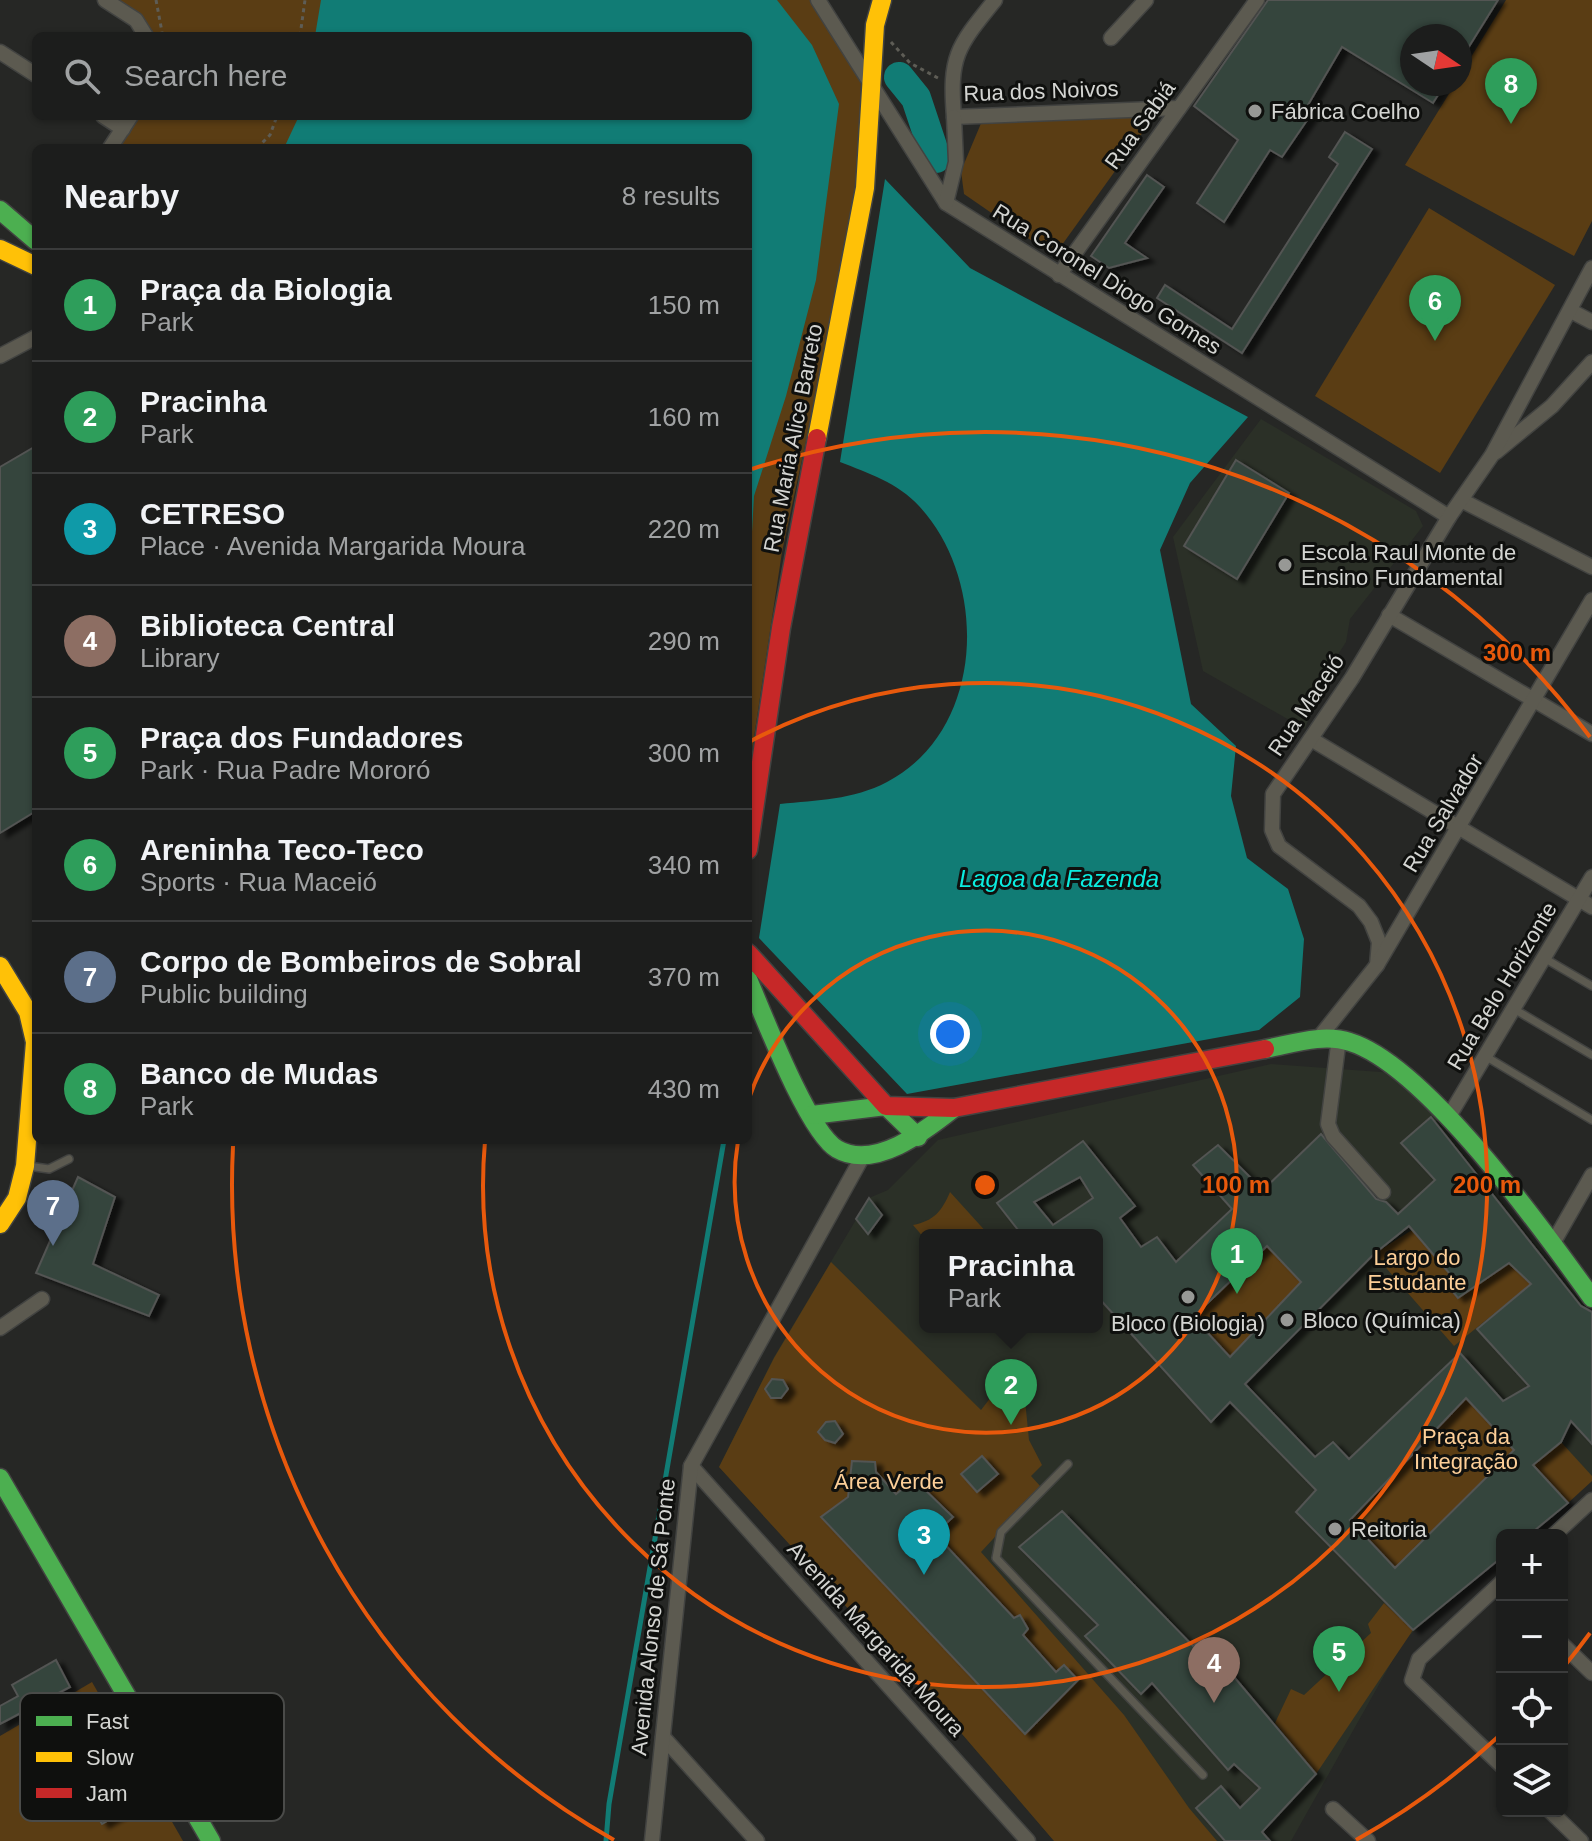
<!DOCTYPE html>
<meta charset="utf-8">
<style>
:root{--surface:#1c1d1c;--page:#292a29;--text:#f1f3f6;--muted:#a0a2a3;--line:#3a3b3b;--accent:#d93025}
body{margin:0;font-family:Helvetica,sans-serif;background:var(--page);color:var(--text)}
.controls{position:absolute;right:24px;bottom:24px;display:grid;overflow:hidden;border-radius:12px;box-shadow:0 2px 6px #0004}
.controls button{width:72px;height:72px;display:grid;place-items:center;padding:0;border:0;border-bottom:2px solid var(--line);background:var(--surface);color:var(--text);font:40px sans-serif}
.compass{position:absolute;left:1400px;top:24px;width:72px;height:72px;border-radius:50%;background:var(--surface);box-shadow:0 2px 6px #0004;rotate:103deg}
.you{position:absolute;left:950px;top:1034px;width:28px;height:28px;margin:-20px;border:6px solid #fff;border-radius:50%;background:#1a73e8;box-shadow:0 0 0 12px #1a73e833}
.badge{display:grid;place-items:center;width:52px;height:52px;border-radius:50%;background:var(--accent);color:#fff;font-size:26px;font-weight:700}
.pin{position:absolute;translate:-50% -66px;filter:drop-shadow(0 2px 4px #0008)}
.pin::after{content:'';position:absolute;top:42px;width:28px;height:24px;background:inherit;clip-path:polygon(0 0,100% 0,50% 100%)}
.popup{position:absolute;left:919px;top:1229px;width:184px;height:104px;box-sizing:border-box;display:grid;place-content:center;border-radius:12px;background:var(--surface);filter:drop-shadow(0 2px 6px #0005);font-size:26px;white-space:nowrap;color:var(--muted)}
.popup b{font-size:30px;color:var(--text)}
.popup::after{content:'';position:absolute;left:50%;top:100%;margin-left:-16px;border:16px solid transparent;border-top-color:var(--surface)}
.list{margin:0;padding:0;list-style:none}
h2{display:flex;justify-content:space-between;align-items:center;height:104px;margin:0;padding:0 32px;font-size:34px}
h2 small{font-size:26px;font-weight:400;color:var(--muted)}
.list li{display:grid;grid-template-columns:52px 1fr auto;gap:24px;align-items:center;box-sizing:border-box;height:112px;padding:0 32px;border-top:2px solid var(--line)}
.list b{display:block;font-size:30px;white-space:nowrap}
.list p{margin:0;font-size:26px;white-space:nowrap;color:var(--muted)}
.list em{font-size:26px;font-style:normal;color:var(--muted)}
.icon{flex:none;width:44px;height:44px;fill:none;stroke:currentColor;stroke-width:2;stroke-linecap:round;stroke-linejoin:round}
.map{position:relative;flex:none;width:1592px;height:1841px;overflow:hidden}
.search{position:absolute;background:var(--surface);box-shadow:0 2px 6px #0004;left:32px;top:32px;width:720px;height:88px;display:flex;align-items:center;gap:20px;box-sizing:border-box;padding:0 28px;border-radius:12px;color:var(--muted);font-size:30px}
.panel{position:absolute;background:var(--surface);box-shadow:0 2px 6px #0004;left:32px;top:144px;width:720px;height:1000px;border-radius:12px}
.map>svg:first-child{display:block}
</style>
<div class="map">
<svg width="1592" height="1841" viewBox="0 0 1592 1841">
<defs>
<filter id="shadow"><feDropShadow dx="7" dy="4" stdDeviation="2" flood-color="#0009"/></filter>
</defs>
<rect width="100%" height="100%" fill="#262725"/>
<g fill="#2b3027" fill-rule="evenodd">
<polygon points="1261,419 1416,511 1423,526 1350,619 1346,642 1323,678 1305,729 1203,671 1173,537"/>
<path d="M1271,1064L1394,1073L1433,1115L1592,1312V1481L1529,1535H1502V1557L1404,1640L1291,1841H1054L956,1727L719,1467L774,1357L869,1198L888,1190L938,1140ZM925,1235H1097V1327H925Z"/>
</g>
<g fill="#5a3d14">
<polygon points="108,0 811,0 861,79 859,196 782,552 748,777 748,148 111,148 131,116 748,116 748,36 148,36"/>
<polygon points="1506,0 1592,0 1592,221 1574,256 1405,165 1455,84 1460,84 1460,75"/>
<polygon points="1147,113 1151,121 1054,256 964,194 961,171 982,121"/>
<polygon points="1429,208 1555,285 1440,473 1315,396"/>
<path d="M950,1192L989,1235H925V1239L913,1225C934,1221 942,1211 950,1192Z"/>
<polygon points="1412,1230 1450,1274 1443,1280 1458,1298 1509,1263 1531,1284 1454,1346 1374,1254"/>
<polygon points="1267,1246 1301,1282 1230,1358 1193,1317"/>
<polygon points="831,1262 981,1410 1012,1370 1023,1380 1029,1440 1042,1465 1031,1476 1041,1487 981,1552 1124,1715 1189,1808 1217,1841 1054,1841 956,1727 719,1467 774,1358"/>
<polygon points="1466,1398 1514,1450 1395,1568 1350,1520"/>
<polygon points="1561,1442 1592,1476 1592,1481 1568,1503 1533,1465"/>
<polygon points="1384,1603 1413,1630 1316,1774 1275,1723 1291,1689 1304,1695 1371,1633 1368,1624"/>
<polygon points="92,1682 183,1841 0,1841 0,1736"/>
</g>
<g fill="#117c75">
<polygon points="321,0 777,0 812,45 839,104 816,280 786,396 754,496 752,532 748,533 748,148 284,148 299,116 748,116 748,36 315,36"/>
<path d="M885,179L970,268L1248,417L1190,483L1160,550L1191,704L1236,746L1231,796L1247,858L1288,889L1304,939L1300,997L1259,1030L907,1094L759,938L780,804C817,800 853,800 887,782C986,730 989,581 919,506C898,483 868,473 840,462Z"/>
</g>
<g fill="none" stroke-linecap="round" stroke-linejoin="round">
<polyline stroke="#117c75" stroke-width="5" points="606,1841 609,1804 724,1140"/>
<polyline stroke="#117c75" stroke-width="30" points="899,77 916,98 936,158"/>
</g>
<g fill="#36453e" stroke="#535453" stroke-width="2" fill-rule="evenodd" filter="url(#shadow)">
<polygon points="1268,0 1498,0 1460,61 1460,36 1412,36 1412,84 1445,84 1433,103 1342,47 1305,110 1312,113 1282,157 1270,150 1224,222 1197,203 1238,140 1194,106"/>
<polygon points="1345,132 1372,149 1242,353 1157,298 1165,285 1232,329 1338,164 1329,157"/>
<polygon points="1147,175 1164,187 1125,243 1147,258 1109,268 1091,256"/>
<polygon points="36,446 36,811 0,833 0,467"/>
<polygon points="1236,460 1289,493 1237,579 1184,546"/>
<path d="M1431,1117L1581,1306L1592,1312V1444L1571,1421L1561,1442L1533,1465L1568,1503L1529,1535H1502V1557L1413,1630L1296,1512L1316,1490L1230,1402L1211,1422L1097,1296V1235H1022L997,1203L1083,1141L1135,1206L1120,1218L1141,1247L1157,1237L1176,1262L1232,1209L1193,1165L1218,1145L1263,1190L1321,1134L1376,1199L1386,1202L1398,1214L1435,1180L1401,1143ZM1080,1177L1093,1198L1053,1225L1034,1202ZM1409,1226L1450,1274L1443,1280L1458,1298L1509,1263L1531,1284L1477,1329L1529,1386L1503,1401L1460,1353L1349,1459L1333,1442L1315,1457L1245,1384L1374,1254ZM1267,1246L1301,1282L1230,1357L1193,1317ZM1466,1398L1514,1450L1395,1568L1350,1520Z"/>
<polygon points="78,1177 115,1197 93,1264 159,1295 149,1316 36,1273"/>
<polygon points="869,1198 882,1215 868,1234 856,1219"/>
<polygon points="772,1379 783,1380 788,1389 781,1398 771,1398 765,1389"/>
<polygon points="835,1421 843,1434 835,1443 825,1440 818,1432 826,1422"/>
<polygon points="982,1456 998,1474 977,1492 961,1474"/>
<polygon points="852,1461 875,1462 876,1472 896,1494 914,1479 953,1517 935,1534 1014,1618 1020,1615 1028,1629 1023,1635 1056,1672 1064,1665 1078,1680 1025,1734 821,1517 848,1497"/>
<polygon points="1062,1511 1193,1646 1202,1639 1316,1774 1262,1832 1270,1841 1225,1841 1196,1808 1221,1786 1240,1808 1260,1788 1234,1764 1228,1770 1152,1683 1141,1694 1085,1636 1098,1625 1019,1547"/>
<polygon points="56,1660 70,1687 0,1724 0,1706 18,1696 12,1685"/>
<polygon points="95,1702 148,1797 102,1824 47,1736"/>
</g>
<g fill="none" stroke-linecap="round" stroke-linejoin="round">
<g stroke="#424341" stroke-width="10">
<g id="lane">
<polyline points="1544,958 1592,986"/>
<polyline points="1514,1009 1592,1055"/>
<polyline points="1485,1056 1592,1120"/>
<polyline points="28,1166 49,1169 69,1159"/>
<polyline points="1068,1464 1001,1532 996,1558 1203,1775"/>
</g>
</g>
<g stroke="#424341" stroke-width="17">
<g id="street">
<polyline points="105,0 136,20 146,36"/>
<polyline points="818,0 946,203 1449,517"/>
<path d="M995,0C957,47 949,56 954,117L1179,108"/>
<polyline points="1111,38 1146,0"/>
<polyline points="0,52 36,75"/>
<polyline points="103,116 123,129"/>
<polyline points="110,148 131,116"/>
<polyline points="946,203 956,162 954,117"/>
<polyline points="1059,275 1257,0"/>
<polyline points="1571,311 1592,322"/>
<polyline points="0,356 36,337"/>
<polyline points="1496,452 1552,406 1592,362"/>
<polyline points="1461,500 1592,567"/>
<polyline points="1389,615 1592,734"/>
<polyline points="1311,739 1592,907"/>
<polyline points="1377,965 1379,942 1371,922 1359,906 1279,846 1272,830 1273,794 1352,678 1449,517 1492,455 1592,268"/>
<polyline points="1339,1038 1328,1124 1333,1136 1383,1192"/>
<polyline points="1318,1039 1377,965 1592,600"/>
<polyline points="1448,1118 1592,877"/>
<polyline points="1553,1243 1592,1175"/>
<polyline points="0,1328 42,1299"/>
<polyline points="691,1466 1028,1841"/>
<polyline points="1554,1535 1592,1500"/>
<polyline points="1502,1582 1419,1659 1412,1680 1502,1766"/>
<polyline points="1562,1644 1592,1673"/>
<polyline points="663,1737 757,1841"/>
<polyline points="1333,1809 1368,1841"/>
<polyline points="1550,1811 1581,1841"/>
<polyline points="652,1841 691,1466 864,1154"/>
</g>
</g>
<g stroke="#424341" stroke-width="21">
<g id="fast">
<polyline points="0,210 36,241"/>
<path d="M748,979C763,1014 808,1132 837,1149C875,1171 926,1130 954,1108"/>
<path d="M1265,1049C1292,1044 1323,1033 1350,1042C1425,1065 1544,1231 1592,1298"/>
<polyline points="812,1115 886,1106 918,1137"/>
<polyline points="0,1478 211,1841"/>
</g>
</g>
<g stroke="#424341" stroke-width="21">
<g id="slow">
<polyline points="0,249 36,266"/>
<polyline points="817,438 865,188 875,25 882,0"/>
<polyline points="0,966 28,1012 35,1042 25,1166 17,1198 0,1224"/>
</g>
</g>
<g stroke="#424341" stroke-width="21">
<g id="jam">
<polyline points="748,850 781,628 817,438"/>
<polyline points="748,953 886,1106 954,1108 1265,1049"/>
</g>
</g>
<g stroke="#5e5d56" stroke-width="3" stroke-dasharray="4 4" stroke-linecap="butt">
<polyline points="156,0 162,32"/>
<polyline points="300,36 305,0"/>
<polyline points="891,42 910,63 938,78"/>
<polyline points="257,148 270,135 277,116"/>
</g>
<use href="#lane" stroke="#5c5a50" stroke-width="7"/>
<use href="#street" stroke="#5c5a50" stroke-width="14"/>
<use href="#fast" stroke="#4caf50" stroke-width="18"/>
<use href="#slow" stroke="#ffc107" stroke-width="18"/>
<use href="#jam" stroke="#c62828" stroke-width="18"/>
</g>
<g fill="none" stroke="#e8590c" stroke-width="4">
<path d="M748 1101A251 251 0 1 1 738 1141"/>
<path d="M749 742A502 502 0 1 1 485 1141"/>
<path d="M1590 1633A753 753 0 0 1 1566 1664M1499 1736A753 753 0 0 1 1356 1840M614 1840A753 753 0 0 1 233 1146M752 469A753 753 0 0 1 1590 737"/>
</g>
<g fill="#979895" stroke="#0f100e" stroke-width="3">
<circle cx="1255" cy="111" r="8"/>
<circle cx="1285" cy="565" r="8"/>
<circle cx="1188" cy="1297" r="8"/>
<circle cx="1287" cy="1320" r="8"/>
<circle cx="1335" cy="1529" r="8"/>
</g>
<g text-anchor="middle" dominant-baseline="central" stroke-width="6" stroke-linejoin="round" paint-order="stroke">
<g font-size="22" fill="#d4d5d2" stroke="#0f100e">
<text transform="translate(1041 91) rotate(-2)">Rua dos Noivos</text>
<text transform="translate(1140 125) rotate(-54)">Rua Sabiá</text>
<text transform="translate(1107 279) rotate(32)">Rua Coronel Diogo Gomes</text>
<text transform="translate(793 438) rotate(-79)">Rua Maria Alice Barreto</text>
<text transform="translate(1306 705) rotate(-56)">Rua Maceió</text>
<text transform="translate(1443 813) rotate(-59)">Rua Salvador</text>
<text transform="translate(1502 986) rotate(-59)">Rua Belo Horizonte</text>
<text transform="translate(653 1617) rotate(-84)">Avenida Alonso de Sá Ponte</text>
<text transform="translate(876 1639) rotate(48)">Avenida Margarida Moura</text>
</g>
<g font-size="22" fill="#d4d5d2" stroke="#0f100e" text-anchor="start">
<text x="1271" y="111">Fábrica Coelho</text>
<text x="1301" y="552">Escola Raul Monte de<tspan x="1301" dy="25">Ensino Fundamental</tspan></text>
<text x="1303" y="1320">Bloco (Química)</text>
<text x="1188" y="1323" text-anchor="middle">Bloco (Biologia)</text>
<text x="1351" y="1529">Reitoria</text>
</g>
<g font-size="22" fill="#fdcf98" stroke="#0f100e">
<text x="1417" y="1257">Largo do<tspan x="1417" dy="25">Estudante</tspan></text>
<text x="1466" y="1436">Praça da<tspan x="1466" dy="25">Integração</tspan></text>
<text x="889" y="1481">Área Verde</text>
</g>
<g font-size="24" font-style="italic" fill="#0becdf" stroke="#0f100e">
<text x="1059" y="878">Lagoa da Fazenda</text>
</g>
</g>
<rect x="20" y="1693" width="264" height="128" rx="12" fill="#0f100e" stroke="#4a4b49" stroke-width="2"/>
<rect x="36" y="1716" width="36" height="10" fill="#4caf50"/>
<rect x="36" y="1752" width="36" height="10" fill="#ffc107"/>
<rect x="36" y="1788" width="36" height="10" fill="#c62828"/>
<g font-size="22" fill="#d4d5d2">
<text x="86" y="1729">Fast</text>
<text x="86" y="1765">Slow</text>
<text x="86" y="1801">Jam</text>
</g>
<circle cx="985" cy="1185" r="12" fill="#e8590c" stroke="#0f100e" stroke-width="4"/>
<g font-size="24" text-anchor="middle" font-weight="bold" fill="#e8590c" stroke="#0f100e" stroke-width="6" stroke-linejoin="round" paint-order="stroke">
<text x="1517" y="661">300 m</text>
<text x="1236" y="1193">100 m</text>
<text x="1487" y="1193">200 m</text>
</g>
</svg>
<div class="controls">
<button>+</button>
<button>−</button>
<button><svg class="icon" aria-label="locate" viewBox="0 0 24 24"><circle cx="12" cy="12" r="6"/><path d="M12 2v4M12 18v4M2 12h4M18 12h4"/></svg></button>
<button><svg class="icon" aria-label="layers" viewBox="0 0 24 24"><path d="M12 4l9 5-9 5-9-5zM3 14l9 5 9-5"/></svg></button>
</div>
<svg class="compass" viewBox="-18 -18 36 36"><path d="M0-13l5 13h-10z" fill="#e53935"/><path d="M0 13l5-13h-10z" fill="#a0a2a3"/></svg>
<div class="you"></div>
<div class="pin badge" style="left:1237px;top:1294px;background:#2e9e5b">1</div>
<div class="pin badge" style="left:1011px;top:1425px;background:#2e9e5b">2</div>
<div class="popup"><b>Pracinha</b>Park</div>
<div class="pin badge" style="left:924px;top:1575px;background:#0f9aa8">3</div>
<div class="pin badge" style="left:1214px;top:1703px;background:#8d6e63">4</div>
<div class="pin badge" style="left:1339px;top:1692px;background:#2e9e5b">5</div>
<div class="pin badge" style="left:1435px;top:341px;background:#2e9e5b">6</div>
<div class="pin badge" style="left:53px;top:1246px;background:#5c6f8a">7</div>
<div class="pin badge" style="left:1511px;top:124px;background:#2e9e5b">8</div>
<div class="search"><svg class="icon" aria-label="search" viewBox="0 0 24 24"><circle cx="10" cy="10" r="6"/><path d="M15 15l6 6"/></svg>Search here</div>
<section class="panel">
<h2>Nearby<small>8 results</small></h2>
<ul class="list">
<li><span class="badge" style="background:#2e9e5b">1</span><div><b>Praça da Biologia</b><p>Park</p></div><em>150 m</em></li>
<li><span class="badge" style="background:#2e9e5b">2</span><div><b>Pracinha</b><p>Park</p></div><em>160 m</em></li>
<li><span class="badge" style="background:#0f9aa8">3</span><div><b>CETRESO</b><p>Place · Avenida Margarida Moura</p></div><em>220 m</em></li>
<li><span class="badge" style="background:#8d6e63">4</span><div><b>Biblioteca Central</b><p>Library</p></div><em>290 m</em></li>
<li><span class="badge" style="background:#2e9e5b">5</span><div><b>Praça dos Fundadores</b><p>Park · Rua Padre Mororó</p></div><em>300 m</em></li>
<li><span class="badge" style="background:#2e9e5b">6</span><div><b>Areninha Teco-Teco</b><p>Sports · Rua Maceió</p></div><em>340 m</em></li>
<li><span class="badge" style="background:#5c6f8a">7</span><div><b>Corpo de Bombeiros de Sobral</b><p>Public building</p></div><em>370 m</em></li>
<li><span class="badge" style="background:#2e9e5b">8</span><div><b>Banco de Mudas</b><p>Park</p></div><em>430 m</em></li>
</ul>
</section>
</div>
